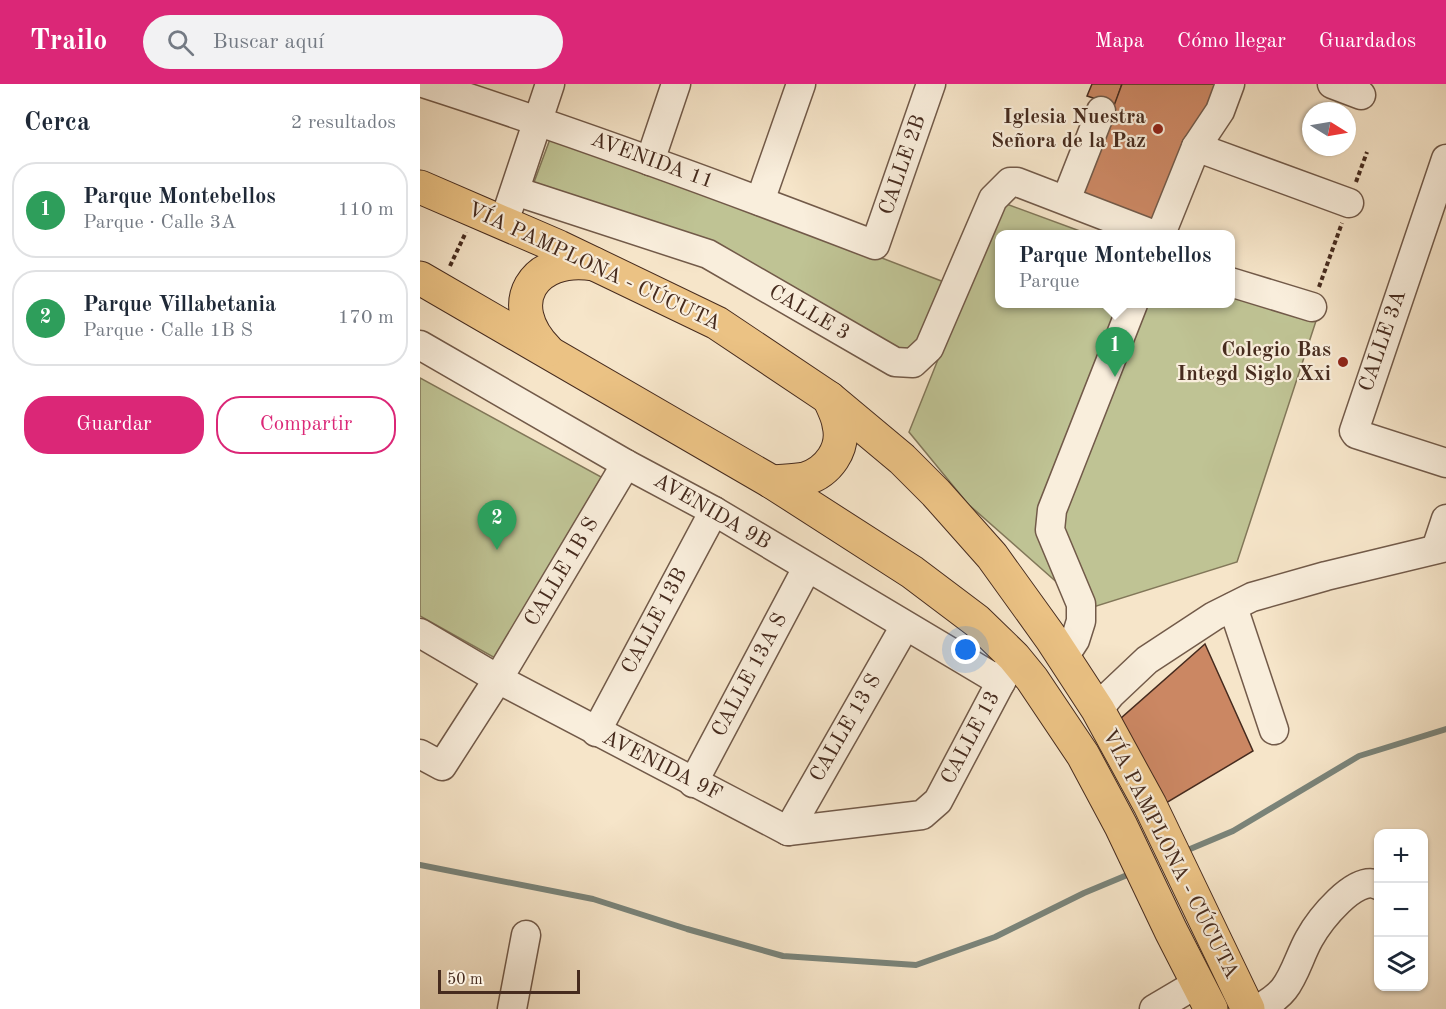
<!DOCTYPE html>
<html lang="es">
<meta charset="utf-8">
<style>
:root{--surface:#fff;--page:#f2f2f3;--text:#1f2937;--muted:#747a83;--line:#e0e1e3;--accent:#db2777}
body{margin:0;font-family:"Old Standard TT",serif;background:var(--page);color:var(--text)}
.controls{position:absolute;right:18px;bottom:18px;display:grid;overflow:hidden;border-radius:12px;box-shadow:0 2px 4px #0004}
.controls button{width:54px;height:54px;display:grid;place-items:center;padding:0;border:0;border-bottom:2px solid var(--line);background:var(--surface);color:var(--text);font:30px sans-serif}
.compass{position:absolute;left:882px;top:18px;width:54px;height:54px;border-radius:50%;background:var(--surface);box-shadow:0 2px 4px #0004;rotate:101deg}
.scale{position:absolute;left:18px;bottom:15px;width:142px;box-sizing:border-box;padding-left:6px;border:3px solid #462b1e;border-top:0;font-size:16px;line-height:21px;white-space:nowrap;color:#462b1e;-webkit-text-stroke:4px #f9eedc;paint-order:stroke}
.you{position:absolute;left:546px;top:566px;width:21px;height:21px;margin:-15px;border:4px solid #fff;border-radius:50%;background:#1a73e8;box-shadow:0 0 0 9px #1a73e833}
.badge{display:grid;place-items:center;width:39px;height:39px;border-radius:50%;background:var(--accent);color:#fff;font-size:20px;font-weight:700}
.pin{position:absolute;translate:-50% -50px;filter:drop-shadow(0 2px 3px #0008)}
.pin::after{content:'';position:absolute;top:32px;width:21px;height:18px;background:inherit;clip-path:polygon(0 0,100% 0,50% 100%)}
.popup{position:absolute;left:575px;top:146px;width:240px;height:78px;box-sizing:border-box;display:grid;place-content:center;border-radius:12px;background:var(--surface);filter:drop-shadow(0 2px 4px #0005);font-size:20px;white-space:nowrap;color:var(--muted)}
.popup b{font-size:22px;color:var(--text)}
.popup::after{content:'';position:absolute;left:50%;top:100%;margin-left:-12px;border:12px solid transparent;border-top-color:var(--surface)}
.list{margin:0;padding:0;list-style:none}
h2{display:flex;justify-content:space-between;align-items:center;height:78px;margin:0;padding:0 24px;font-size:26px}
h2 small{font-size:20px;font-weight:400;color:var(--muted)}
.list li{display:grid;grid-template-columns:39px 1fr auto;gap:18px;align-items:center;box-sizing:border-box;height:96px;margin:0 12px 12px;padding:0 12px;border:2px solid var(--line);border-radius:24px}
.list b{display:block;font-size:22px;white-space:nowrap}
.list p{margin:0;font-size:20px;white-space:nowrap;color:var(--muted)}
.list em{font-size:20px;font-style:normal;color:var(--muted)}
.actions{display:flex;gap:12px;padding:18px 24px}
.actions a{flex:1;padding:14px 0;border:2px solid var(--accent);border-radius:24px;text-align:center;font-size:21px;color:var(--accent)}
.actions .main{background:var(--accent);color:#fff}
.icon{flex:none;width:33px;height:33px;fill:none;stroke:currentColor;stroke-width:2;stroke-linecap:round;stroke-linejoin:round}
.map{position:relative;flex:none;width:1026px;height:925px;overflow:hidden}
header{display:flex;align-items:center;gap:36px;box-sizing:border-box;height:84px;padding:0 30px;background:var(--accent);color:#fff}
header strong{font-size:28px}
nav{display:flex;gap:33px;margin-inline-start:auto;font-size:21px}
.search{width:420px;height:54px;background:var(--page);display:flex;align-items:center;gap:15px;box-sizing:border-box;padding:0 21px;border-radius:33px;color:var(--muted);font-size:22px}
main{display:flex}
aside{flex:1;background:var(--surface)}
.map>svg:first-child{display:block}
</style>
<header>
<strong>Trailo</strong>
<div class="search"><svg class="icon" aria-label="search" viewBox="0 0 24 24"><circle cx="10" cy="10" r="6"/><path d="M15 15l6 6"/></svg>Buscar aquí</div>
<nav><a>Mapa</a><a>Cómo llegar</a><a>Guardados</a></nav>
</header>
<main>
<aside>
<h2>Cerca<small>2 resultados</small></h2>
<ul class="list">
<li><span class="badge" style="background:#2e9e5b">1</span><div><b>Parque Montebellos</b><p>Parque · Calle 3A</p></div><em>110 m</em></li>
<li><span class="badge" style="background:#2e9e5b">2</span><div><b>Parque Villabetania</b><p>Parque · Calle 1B S</p></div><em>170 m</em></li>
</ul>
<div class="actions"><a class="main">Guardar</a><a>Compartir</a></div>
</aside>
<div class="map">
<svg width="1026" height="925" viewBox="0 0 1026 925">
<rect width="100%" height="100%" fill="#f6e5c9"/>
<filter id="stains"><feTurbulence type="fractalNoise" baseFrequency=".00333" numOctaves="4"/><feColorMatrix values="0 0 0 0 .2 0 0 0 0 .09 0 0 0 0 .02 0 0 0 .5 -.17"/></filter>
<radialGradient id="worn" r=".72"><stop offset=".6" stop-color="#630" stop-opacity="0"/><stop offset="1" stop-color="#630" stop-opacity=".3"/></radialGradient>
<g fill="#bfc394" stroke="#827759" stroke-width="1.5">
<polygon points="133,47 524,198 490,275 113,101"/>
<polygon points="581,118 668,150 580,150 580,220 810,220 811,205 896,237 817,478 667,525 548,420 489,348"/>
<polygon points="0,294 194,400 84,579 0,532"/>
</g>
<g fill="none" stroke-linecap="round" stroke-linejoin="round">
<g stroke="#7a847a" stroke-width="6">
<polyline points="763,768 813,747 939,672 1026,645"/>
<polyline points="0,781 173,815 267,845 363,872 496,881 575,853 664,809 712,789"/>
</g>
</g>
<g fill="#cb8763" stroke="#462b1e" stroke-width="1.5">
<polygon points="672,0 702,0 695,21 667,12"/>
<polygon points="702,0 798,0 742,148 658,119"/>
<polygon points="785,560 833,667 746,719 700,635"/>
</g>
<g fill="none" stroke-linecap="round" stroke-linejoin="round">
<g stroke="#725a49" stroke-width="31">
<g id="minor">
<path d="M6,0C158,49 307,104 455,161L511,0"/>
<polyline points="912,0 941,11"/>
<polyline points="776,63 929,119"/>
<polyline points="1026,75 934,347 936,350 1026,379"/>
<polyline points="230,77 256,0"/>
<polyline points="95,107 288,170 475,278 493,279 509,264 573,115 590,98 597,98 732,150"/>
<polyline points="646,116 681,27"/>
<polyline points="340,117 381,0"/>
<polyline points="89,123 130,0"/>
<polyline points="741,150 776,63 800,27 810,0"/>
<polyline points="810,198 892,223"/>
<polyline points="0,261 206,380 294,427 581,598"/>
<polyline points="1016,465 1026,435"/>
<polyline points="813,523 854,646"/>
<polyline points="0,549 78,595 368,747 502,731 518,717 594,573"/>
<polyline points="644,573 655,556 661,537 661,520 630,446 632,426 713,220"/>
<polyline points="678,626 691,610 727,576 794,532 832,513 906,492 1026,463"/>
<polyline points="176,648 294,427"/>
<polyline points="0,670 22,682 78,595 206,380"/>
<polyline points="273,699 387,484"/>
<polyline points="368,747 485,542"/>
<polyline points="92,925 106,851"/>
<polyline points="734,925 778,899"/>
<path d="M838,925C847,920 857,914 864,905C875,891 880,871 889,855C899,837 935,790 958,801"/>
</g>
</g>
<g stroke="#462b1e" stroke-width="35">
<g id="highway">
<polyline points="0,103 139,163 297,239 409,314 482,375 516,409 572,472 631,554 678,626 730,721 828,925"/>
<polyline points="0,194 352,398 492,488 557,537 594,573 612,595 663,671 701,742 751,847 791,925"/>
<path d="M127,266C82,220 113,170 174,180"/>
<path d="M352,398C363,397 375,397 385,395C408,388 425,365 419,341C418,332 413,323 409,314"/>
</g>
</g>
<g stroke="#462b1e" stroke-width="4" stroke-dasharray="4.5 3" stroke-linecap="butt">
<polyline points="936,98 947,68"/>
<polyline points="30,182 46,148"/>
<polyline points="899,203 922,139"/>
</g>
<use href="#minor" stroke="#f9eedc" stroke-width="28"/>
<use href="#highway" stroke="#ebc284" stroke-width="33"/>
</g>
<g fill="#8f2418" stroke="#f9eedc" stroke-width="2">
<circle cx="738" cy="45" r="6"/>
<circle cx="923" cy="278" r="6"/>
</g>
<g text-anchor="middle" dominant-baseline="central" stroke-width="4.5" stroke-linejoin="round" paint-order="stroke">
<g font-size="21" font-weight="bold" fill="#462b1e" stroke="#f9eedc" text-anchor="end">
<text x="726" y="33">Iglesia Nuestra<tspan x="726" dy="24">Señora de la Paz</tspan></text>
<text x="911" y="266">Colegio Bas<tspan x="911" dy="24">Integd Siglo Xxi</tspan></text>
</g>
<g font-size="21" fill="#462b1e" stroke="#f9eedc">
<text transform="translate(232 77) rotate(20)">AVENIDA 11</text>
<text transform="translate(483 81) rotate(-71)">CALLE 2B</text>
<text transform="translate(174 183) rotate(25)">VÍA PAMPLONA - CÚCUTA</text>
<text transform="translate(389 229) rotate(30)">CALLE 3</text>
<text transform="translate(963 257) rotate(-71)">CALLE 3A</text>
<text transform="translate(292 428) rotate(30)">AVENIDA 9B</text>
<text transform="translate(142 488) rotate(-59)">CALLE 1B S</text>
<text transform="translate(235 537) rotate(-62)">CALLE 13B</text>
<text transform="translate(330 591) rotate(-62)">CALLE 13A S</text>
<text transform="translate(426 644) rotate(-60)">CALLE 13 S</text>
<text transform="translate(551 654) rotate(-62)">CALLE 13</text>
<text transform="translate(242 682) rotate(27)">AVENIDA 9F</text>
<text transform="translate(750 770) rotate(63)">VÍA PAMPLONA - CÚCUTA</text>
</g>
</g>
<rect width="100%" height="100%" filter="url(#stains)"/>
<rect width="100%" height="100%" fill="url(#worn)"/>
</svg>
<div class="controls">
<button>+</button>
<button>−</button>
<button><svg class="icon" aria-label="layers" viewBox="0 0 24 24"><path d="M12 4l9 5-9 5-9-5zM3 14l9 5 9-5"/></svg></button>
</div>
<svg class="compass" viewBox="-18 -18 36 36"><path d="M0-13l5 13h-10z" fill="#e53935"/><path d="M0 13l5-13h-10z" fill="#747a83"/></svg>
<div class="scale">50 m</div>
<div class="you"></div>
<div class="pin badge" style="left:695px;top:293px;background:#2e9e5b">1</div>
<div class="popup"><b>Parque Montebellos</b>Parque</div>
<div class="pin badge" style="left:77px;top:466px;background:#2e9e5b">2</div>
</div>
</main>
